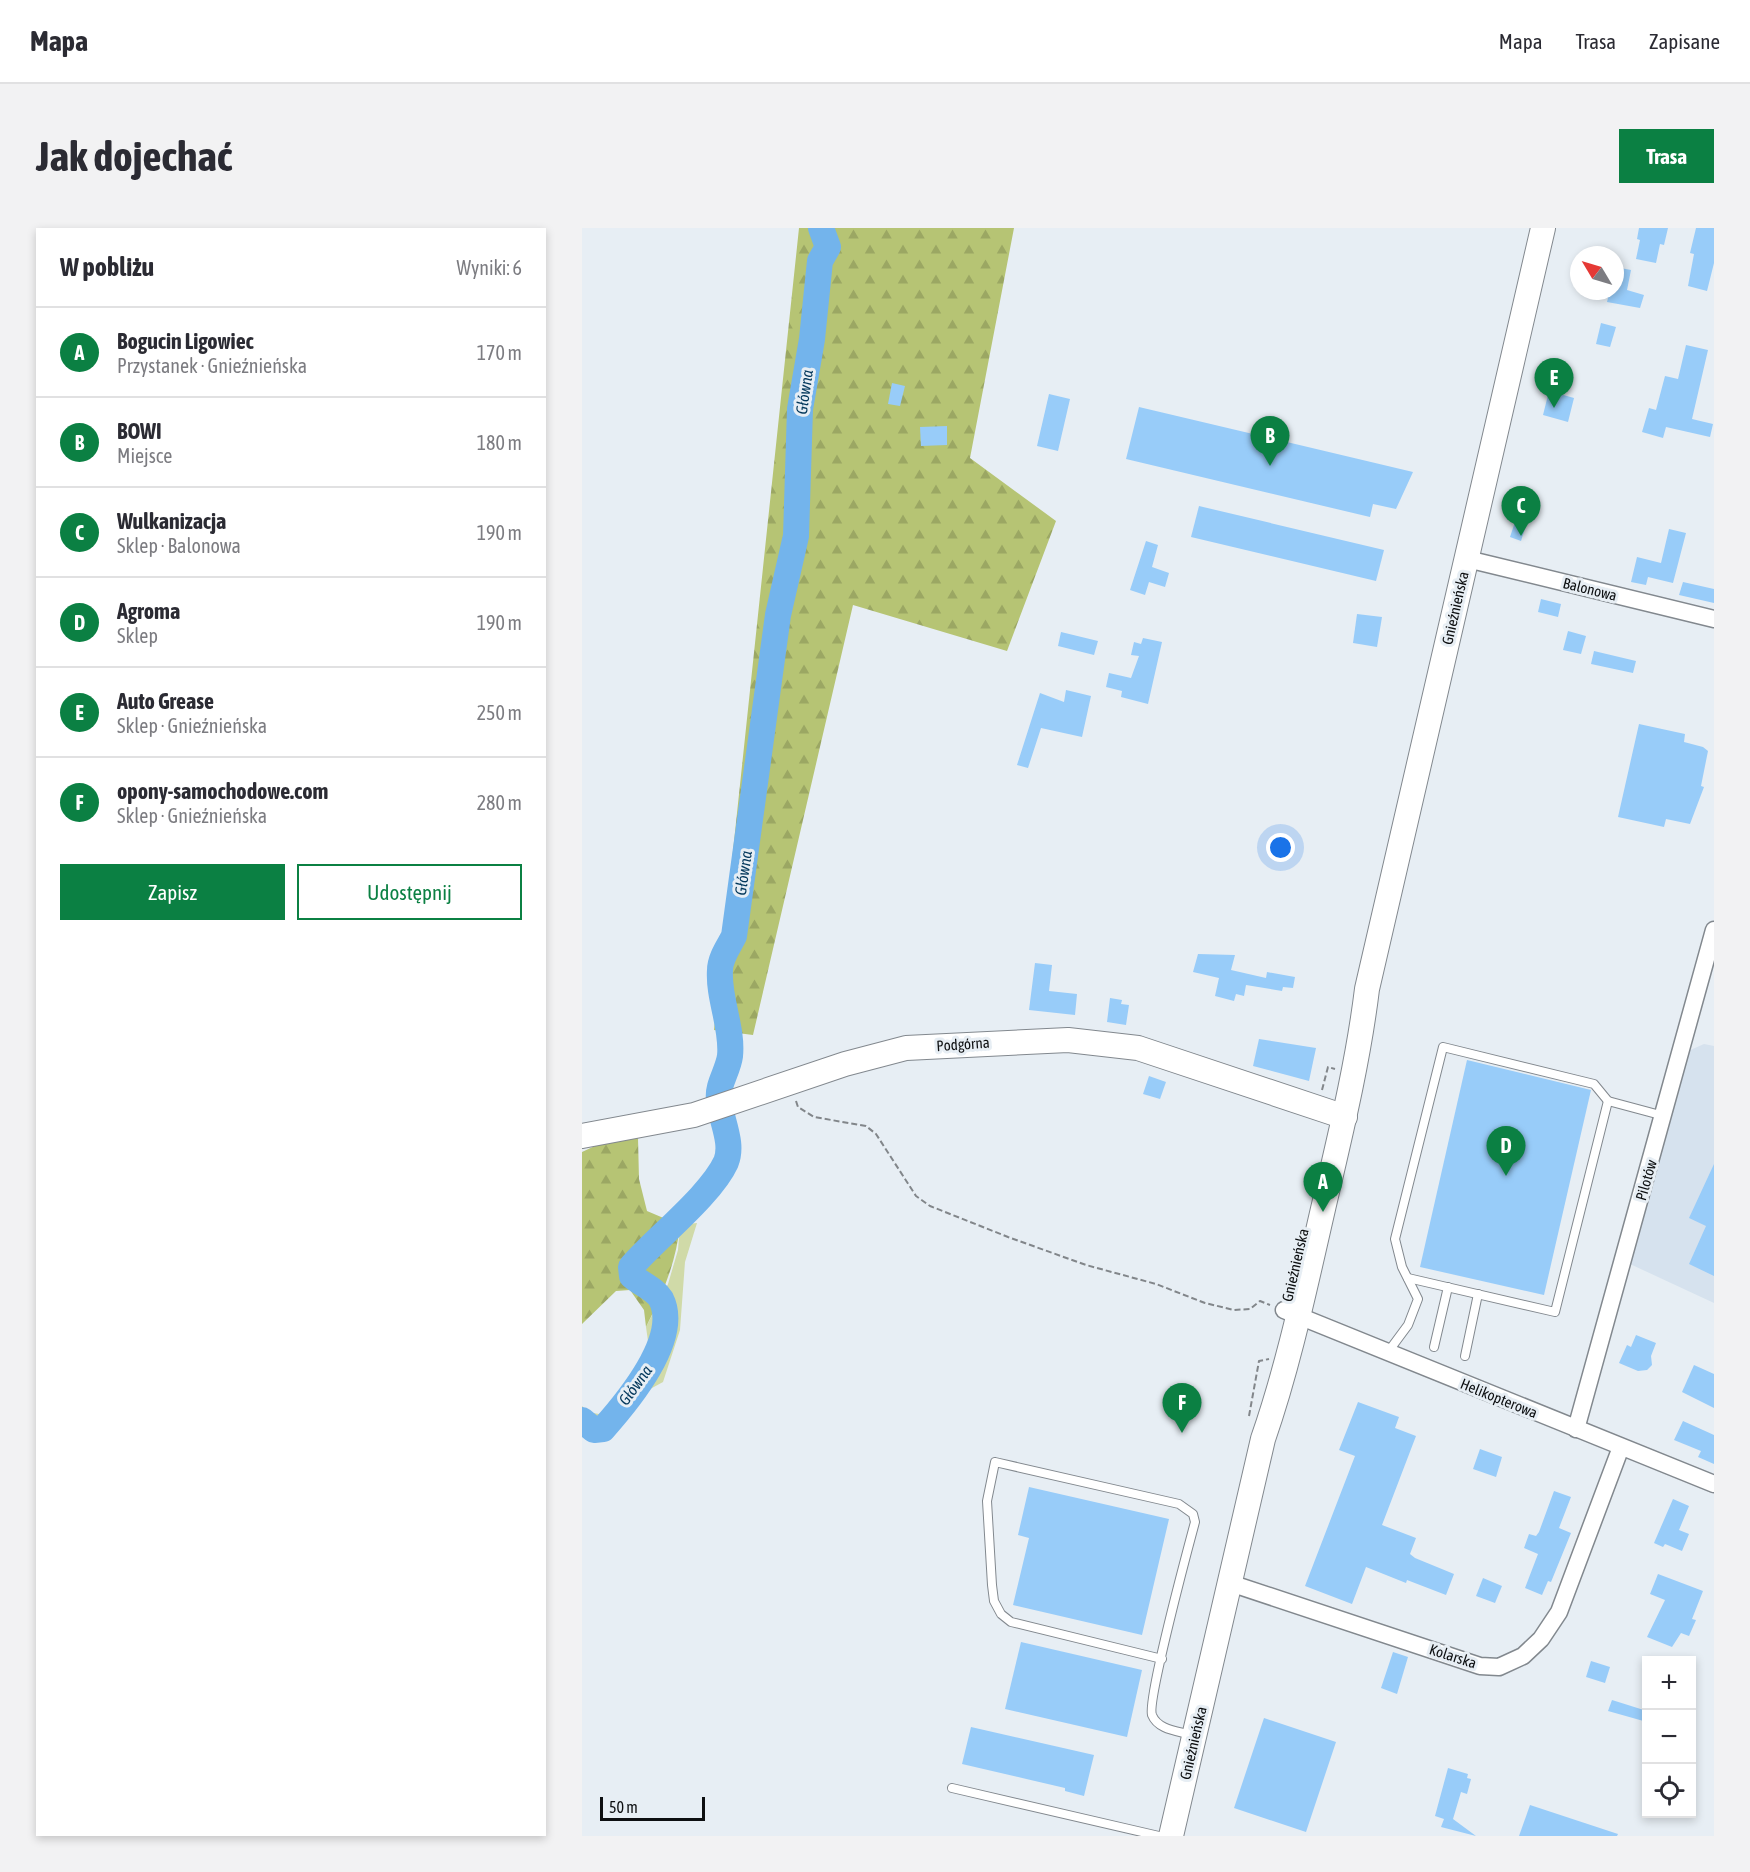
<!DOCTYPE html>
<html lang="pl">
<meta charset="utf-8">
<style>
:root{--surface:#fff;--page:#f2f2f3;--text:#2b2b33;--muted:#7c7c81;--line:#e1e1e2;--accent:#0b8043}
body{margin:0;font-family:"Asap Condensed",sans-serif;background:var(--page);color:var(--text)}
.controls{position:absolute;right:18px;bottom:18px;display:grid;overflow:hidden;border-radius:0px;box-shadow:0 3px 9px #0003}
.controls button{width:54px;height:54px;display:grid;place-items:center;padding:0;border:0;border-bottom:2px solid var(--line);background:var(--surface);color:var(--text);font:30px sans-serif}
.compass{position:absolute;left:988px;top:18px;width:54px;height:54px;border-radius:50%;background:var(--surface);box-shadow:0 3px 9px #0003;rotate:308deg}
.scale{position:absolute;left:18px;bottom:15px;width:105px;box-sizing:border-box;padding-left:6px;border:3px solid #0d0f11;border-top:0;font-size:16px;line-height:21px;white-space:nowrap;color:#0d0f11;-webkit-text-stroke:4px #e7eef4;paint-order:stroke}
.you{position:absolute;left:699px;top:620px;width:21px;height:21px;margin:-15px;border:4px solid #fff;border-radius:50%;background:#1a73e8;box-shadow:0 0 0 9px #1a73e833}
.badge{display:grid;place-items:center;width:39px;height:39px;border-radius:50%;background:var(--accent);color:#fff;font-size:20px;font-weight:700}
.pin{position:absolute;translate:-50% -50px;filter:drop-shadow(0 2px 3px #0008)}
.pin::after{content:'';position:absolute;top:32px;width:21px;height:18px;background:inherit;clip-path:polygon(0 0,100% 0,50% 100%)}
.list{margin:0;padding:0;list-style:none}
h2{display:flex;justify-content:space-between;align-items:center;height:78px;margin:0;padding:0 24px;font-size:26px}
h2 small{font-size:20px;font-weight:400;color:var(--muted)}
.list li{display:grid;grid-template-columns:39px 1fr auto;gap:18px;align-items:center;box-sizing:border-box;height:90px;padding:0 24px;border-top:2px solid var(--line)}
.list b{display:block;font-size:22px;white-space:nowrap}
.list p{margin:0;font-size:20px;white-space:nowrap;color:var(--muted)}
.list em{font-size:20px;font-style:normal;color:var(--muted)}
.actions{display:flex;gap:12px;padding:18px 24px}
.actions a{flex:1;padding:14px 0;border:2px solid var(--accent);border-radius:0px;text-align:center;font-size:21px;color:var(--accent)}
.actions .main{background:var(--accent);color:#fff}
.icon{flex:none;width:33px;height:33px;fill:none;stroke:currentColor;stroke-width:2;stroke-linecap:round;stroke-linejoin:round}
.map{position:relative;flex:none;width:1132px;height:1608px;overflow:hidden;border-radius:0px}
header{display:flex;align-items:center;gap:36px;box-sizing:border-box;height:84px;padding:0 30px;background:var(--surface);border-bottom:2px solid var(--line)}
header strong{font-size:28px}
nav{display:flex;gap:33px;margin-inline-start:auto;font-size:21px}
.intro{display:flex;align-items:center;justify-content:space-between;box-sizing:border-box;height:144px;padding:0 36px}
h1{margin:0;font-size:42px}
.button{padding:15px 27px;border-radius:0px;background:var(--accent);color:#fff;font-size:21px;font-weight:700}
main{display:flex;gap:36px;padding:0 36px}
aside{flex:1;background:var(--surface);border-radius:0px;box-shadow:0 3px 9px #0003}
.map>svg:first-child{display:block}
</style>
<header>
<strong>Mapa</strong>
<nav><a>Mapa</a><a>Trasa</a><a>Zapisane</a></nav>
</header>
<div class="intro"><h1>Jak dojechać</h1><a class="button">Trasa</a></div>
<main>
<aside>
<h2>W pobliżu<small>Wyniki: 6</small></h2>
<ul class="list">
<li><span class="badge">A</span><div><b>Bogucin Ligowiec</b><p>Przystanek · Gnieźnieńska</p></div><em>170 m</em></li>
<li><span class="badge">B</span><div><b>BOWI</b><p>Miejsce</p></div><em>180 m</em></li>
<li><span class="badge">C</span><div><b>Wulkanizacja</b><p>Sklep · Balonowa</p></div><em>190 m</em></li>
<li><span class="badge">D</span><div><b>Agroma</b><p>Sklep</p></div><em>190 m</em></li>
<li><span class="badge">E</span><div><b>Auto Grease</b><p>Sklep · Gnieźnieńska</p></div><em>250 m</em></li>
<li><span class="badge">F</span><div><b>opony-samochodowe.com</b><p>Sklep · Gnieźnieńska</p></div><em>280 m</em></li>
</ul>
<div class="actions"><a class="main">Zapisz</a><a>Udostępnij</a></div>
</aside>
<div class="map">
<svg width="1132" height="1608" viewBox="0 0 1132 1608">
<defs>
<pattern id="forest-firs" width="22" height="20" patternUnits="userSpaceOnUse" patternTransform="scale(1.5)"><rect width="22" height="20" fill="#b6c474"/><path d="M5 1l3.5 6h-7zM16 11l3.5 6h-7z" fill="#9ba763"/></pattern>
</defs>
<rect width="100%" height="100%" fill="#e7eef4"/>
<polygon fill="#d6e2ee" points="1122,816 1132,818 1132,1075 1048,1036 1104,824"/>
<polygon fill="#d0daa8" points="115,995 103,1034 98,1102 81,1154 59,1166 21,1210 7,1210 0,1203 0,1178 6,1184 17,1186 28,1181 65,1134 67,1120 64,1099 86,1056 96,1022 98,997"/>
<g fill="url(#forest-firs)">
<polygon points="217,0 432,0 388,230 474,293 425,423 271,377 171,807 132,802"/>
<path d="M56,910L57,951L65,983L98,997C94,1035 81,1065 64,1099L62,1082L48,1062L34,1063L0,1096V924L15,917Z"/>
</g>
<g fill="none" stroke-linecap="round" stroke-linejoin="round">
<path stroke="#73b4ec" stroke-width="26" d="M0,1192L12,1202L21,1201C45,1174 99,1110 79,1071C73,1061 59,1056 50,1048L49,1039C74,1010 129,967 144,934C152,914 138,891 137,871C135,857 146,843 148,828C151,800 136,770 138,742C138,730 147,718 152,708L196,387L214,308L218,181L230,111L238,33L246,19L239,0"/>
</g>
<g fill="#98ccf9">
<polygon points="1057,0 1086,0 1082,17 1078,16 1074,35 1054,31 1058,12 1055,11"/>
<polygon points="1114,0 1132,0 1132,35 1125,63 1106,58 1112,26 1108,25"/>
<polygon points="1033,39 1049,42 1045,62 1062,67 1058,80 1025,74 1026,70 1011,66 1012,63 1033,63"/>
<polygon points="1019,95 1034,99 1028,119 1014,116"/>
<polygon points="1104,117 1126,122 1110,191 1131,196 1128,209 1084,199 1081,210 1060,204 1067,180 1074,182 1083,148 1096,151"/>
<polygon points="310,155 323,158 318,178 306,176"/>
<polygon points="967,163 992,170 986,194 961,187"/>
<polygon points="467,166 488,171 476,223 455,218"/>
<polygon points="557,179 831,244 814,281 791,276 788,289 544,231"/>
<polygon points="365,198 365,217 339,218 338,199"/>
<polygon points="617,278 802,322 794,353 609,309"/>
<polygon points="935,288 946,291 939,313 928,309"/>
<polygon points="1087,301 1104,305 1091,355 1066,349 1064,357 1049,354 1055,329 1079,335"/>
<polygon points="564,313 576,317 570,339 587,345 583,359 567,354 563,367 548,362"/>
<polygon points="1101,354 1132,361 1132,375 1097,367"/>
<polygon points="959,371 979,376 976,389 956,384"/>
<polygon points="775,386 800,389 795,419 771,415"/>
<polygon points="986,403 1004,408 999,426 981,422"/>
<polygon points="479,404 516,413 512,427 476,418"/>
<polygon points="561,410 580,414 566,476 539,469 540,463 524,459 527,445 549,450 557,428 549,427 552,414 559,416"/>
<polygon points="1012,423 1054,433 1051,445 1009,436"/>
<polygon points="484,462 509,468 500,509 459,500 446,540 435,537 458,465 482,474"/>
<polygon points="1057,496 1103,506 1102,514 1121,519 1126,523 1119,558 1122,559 1108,596 1084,591 1082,599 1036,589"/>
<polygon points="616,726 653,727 649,742 684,750 685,744 713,749 711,760 701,759 700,763 664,757 662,768 654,766 652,773 633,768 637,750 611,744"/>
<polygon points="453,735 470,737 467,763 495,766 493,787 447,782"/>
<polygon points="528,770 540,772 539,776 547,777 544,797 525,794"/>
<polygon points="677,811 734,820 727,853 671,838"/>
<polygon points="885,832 1009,862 962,1067 838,1039"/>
<polygon points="567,848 584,854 578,871 561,866"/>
<polygon points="1132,936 1132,1048 1107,1036 1124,998 1107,990"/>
<polygon points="1054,1107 1074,1115 1069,1128 1070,1137 1065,1142 1056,1143 1037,1135 1045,1117 1049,1119"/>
<polygon points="1112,1137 1132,1146 1132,1180 1100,1164"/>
<polygon points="776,1174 817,1189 813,1200 834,1208 800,1297 834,1310 828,1326 833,1330 872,1346 864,1367 825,1352 824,1355 784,1339 770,1376 723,1358 773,1228 757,1222"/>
<polygon points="1101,1193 1132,1207 1132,1236 1116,1229 1119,1223 1092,1212"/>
<polygon points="898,1221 920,1229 914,1249 891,1241"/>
<polygon points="447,1259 587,1291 560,1407 431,1377 447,1310 436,1307"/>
<polygon points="972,1263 989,1269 977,1300 989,1305 969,1354 966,1353 960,1367 943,1360 956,1326 942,1320 947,1306 954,1308 957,1304"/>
<polygon points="1091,1271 1107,1278 1097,1302 1107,1306 1100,1323 1083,1316 1081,1319 1072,1315"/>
<polygon points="1076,1346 1121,1363 1110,1391 1114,1392 1107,1408 1099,1405 1090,1419 1065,1409 1083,1372 1068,1366"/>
<polygon points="901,1350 920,1358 913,1375 894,1368"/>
<polygon points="439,1414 560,1442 545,1509 423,1481"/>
<polygon points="811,1424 826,1429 815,1466 799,1460"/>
<polygon points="1009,1433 1028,1439 1023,1455 1004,1449"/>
<polygon points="1030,1472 1065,1483 1065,1494 1026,1483"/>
<polygon points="682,1490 754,1514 724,1604 652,1580"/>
<polygon points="389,1499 512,1527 502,1568 483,1563 483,1560 380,1536"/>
<polygon points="866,1540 886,1546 885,1550 889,1551 885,1566 879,1564 871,1591 894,1608 859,1599 862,1591 853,1588"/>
<polygon points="948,1577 1036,1606 1035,1608 937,1608"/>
</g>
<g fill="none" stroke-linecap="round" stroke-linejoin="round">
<g stroke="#82888e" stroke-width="10">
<g id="lane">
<polyline points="826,1050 973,1084 1026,873"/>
<polyline points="852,1119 866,1059"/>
<polyline points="806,1124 826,1097 836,1071 820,1039 813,1011 861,819 1012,856 1026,873 1082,888"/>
<polyline points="883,1128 896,1066"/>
<path d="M580,1431L429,1394L419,1386L412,1373L410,1357L405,1273L413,1234L597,1276L611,1286L613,1294C606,1320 565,1473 570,1487C576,1502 596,1503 609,1507"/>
<polyline points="370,1560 577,1608"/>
</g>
</g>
<g stroke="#82888e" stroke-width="19">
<g id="street">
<polyline points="885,331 1132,391"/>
<polyline points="702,1082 1132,1256"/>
<polyline points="994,1201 1132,702"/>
<polyline points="648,1355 898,1438 917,1439 941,1428 959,1411 977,1384 1039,1219"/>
</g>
</g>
<g stroke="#82888e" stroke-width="26">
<g id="secondary">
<polyline points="0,908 112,887 263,836 324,820 486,812 556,820 763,889"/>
<path d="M589,1608L681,1211C707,1136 723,1059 741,981C758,908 776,835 785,761L961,0"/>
</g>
</g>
<g stroke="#82868a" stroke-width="2" stroke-dasharray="6 3" stroke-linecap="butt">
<polyline points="740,862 746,839 753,841"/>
<polyline points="214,873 216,879 232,889 284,898 294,906 334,968 348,978 426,1009 504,1037 574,1056 623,1075 652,1082 668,1081 678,1073 688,1077"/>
<polyline points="667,1188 677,1133 687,1131"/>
</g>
<use href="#lane" stroke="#fff" stroke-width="8"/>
<use href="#street" stroke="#fff" stroke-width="16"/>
<use href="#secondary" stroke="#fff" stroke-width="24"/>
</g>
<g text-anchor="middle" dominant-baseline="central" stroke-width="6" stroke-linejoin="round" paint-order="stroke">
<g font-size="15" fill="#0d0f11" stroke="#e7eef4">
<text transform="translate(1008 361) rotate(14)">Balonowa</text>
<text transform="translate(873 380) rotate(-77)">Gnieźnieńska</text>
<text transform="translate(381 816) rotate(-4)">Podgórna</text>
<text transform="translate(1064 952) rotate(-74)">Pilotów</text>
<text transform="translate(713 1037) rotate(-77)">Gnieźnieńska</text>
<text transform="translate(917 1170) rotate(22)">Helikopterowa</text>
<text transform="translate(871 1428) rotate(18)">Kolarska</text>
<text transform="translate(611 1515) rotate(-77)">Gnieźnieńska</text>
</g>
<g font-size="16" font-style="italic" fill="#02375b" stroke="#e7eef4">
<text transform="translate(222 164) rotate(-82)">Główna</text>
<text transform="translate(161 645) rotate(-82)">Główna</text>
<text transform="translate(53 1157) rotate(-54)">Główna</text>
</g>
</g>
</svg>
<div class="controls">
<button>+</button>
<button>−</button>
<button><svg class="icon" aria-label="locate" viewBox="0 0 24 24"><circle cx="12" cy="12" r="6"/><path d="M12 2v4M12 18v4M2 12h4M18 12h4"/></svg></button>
</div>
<svg class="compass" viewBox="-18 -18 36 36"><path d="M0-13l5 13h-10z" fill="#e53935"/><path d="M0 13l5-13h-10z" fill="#7c7c81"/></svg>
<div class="scale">50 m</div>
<div class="you"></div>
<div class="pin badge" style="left:741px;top:984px">A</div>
<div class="pin badge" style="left:688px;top:238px">B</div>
<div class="pin badge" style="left:939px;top:308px">C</div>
<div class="pin badge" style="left:924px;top:948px">D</div>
<div class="pin badge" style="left:972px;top:180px">E</div>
<div class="pin badge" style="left:600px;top:1205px">F</div>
</div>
</main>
